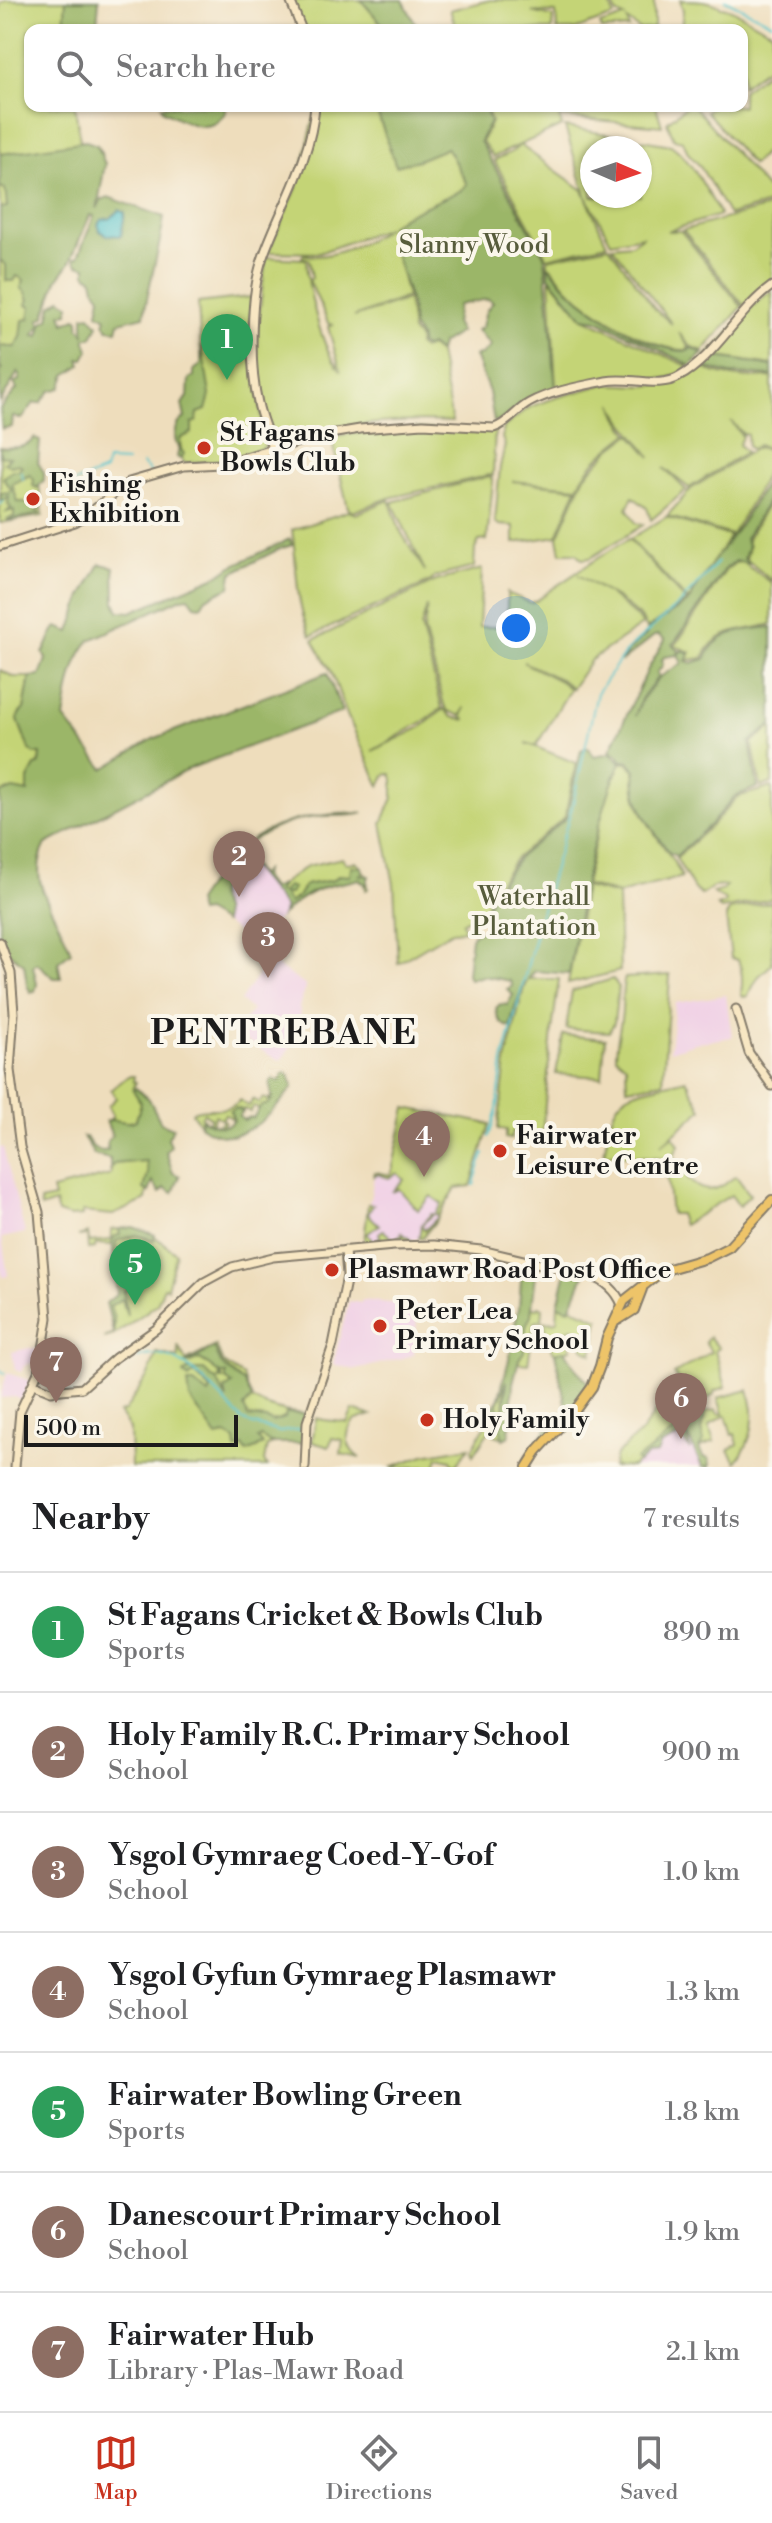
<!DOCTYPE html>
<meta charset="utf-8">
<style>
:root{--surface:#fff;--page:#f2f2f2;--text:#202124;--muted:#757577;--line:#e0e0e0;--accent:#c8321e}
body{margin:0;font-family:"Libre Bodoni",serif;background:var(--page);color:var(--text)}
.compass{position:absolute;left:580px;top:136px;width:72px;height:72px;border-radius:50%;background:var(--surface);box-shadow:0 2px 6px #0004;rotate:92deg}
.scale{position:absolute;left:24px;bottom:20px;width:214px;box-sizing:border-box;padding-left:8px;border:4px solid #1c1c1c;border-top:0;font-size:22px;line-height:28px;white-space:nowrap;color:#1c1c1c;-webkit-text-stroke:6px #fbf7ec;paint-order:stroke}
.you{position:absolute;left:516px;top:628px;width:28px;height:28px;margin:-20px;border:6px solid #fff;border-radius:50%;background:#1a73e8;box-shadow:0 0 0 12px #1a73e833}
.badge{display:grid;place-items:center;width:52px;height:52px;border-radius:50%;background:var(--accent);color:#fff;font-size:26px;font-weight:700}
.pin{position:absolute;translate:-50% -66px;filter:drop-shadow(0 2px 4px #0008)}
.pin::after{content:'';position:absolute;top:42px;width:28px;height:24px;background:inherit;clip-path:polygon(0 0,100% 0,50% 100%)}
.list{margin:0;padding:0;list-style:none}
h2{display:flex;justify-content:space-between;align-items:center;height:104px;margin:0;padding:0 32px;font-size:34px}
h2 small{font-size:26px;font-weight:400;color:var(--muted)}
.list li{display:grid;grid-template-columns:52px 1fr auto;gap:24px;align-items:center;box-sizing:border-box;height:120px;padding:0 32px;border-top:2px solid var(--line)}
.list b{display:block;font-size:30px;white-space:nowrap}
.list p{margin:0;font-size:26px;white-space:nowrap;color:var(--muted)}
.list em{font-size:26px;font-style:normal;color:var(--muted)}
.icon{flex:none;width:44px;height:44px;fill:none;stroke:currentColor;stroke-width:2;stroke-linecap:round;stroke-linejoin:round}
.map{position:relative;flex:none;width:772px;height:1467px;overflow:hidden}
.search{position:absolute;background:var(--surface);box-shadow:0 2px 6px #0004;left:24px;right:24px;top:24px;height:88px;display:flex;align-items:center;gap:20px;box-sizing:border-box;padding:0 28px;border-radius:16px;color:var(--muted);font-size:30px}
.sheet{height:944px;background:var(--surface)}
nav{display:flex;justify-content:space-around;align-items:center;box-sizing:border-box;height:112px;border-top:2px solid var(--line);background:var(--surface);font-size:22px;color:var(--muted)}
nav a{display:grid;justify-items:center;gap:4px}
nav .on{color:var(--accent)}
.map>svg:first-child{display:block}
</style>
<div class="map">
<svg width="772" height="1467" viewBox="0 0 772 1467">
<rect width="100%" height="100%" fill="#fbf7ec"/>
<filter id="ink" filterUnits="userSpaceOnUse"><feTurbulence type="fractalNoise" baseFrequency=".0125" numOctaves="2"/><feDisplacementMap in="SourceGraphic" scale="16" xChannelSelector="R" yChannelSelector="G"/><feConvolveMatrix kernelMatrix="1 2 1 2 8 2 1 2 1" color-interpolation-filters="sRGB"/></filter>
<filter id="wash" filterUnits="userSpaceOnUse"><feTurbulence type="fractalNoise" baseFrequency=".006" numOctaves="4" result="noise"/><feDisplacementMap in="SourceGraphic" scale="32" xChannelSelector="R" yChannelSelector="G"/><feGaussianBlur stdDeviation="1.8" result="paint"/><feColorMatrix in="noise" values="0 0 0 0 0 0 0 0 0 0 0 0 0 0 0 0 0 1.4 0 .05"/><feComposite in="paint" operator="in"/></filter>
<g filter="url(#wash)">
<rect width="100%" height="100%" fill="#eeddbc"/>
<g fill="#f0d0e5">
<polygon points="239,850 287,909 263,935 260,941 266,946 263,950 195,903"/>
<polygon points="268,960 306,986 299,1007 303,1026 300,1026 292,1046 280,1061 240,1037 238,1029 252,1010 240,1001"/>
<polygon points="726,995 732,1037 695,1043 670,1051 675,1003"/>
<polygon points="406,1108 490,1124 471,1186 456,1188 435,1222 422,1238 370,1245 364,1242 364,1234 375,1172 391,1175"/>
<polygon points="3,1147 25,1233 2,1238 8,1276 3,1277 0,1265 0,1148"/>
<polygon points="362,1300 418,1306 414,1355 355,1370 333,1364 349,1301 361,1303"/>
<polygon points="29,1348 42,1350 38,1364 31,1363 24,1366 21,1372 15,1370 12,1352"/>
<polygon points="7,1373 31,1381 21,1399 15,1397 0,1398"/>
<polygon points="688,1428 703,1467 632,1467 651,1451"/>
</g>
<g fill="#c4d476" stroke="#707849" stroke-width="2" fill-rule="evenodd">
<polygon points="6,0 66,0 65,30 30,30 30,106 75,106 80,141 97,145 102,152 0,387 0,4"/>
<polygon points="292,0 361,0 387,30 303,30"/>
<polygon points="490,0 609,0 614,16 574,30 557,30 556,13 532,12 553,17 552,30 457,30 450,10"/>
<polygon points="612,0 654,0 654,28 640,30 627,20 629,28 602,30 600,25 624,17 616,13"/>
<path d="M680,0C693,0 711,0 721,7C735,8 757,26 772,31V64L742,86V30H681L683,10Z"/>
<polygon points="772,68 772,146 752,165 706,111 714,106 742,106 742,91"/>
<path d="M317,106H375L396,166L447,148L467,184L462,190L404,216L390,226L407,297L354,317L408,299L412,331L419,339L418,345L423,349L430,346L439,353L452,422C406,420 359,422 314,434C300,437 286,448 272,441L260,404L255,352L266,257L305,259L302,257L304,254C326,262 369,242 387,228L319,253L268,252L298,185ZM306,258L309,260L312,278L309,280L329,325L334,324L328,327L340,369C321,350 307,286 306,258Z"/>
<polygon points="502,106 553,106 558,115 590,106 656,106 662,126 559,117 562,126 493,157 482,141 491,122 487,111"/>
<polygon points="686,106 694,106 772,195 772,203 729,215 700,166 688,153 683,141 674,139 667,122"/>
<path d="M565,127L671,145C691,159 709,194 720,215L667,231H681L742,307L703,351L690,346L679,333L689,347L687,350C654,351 592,312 569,289C561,281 557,272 548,265V259L609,246L656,310L672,324L612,246L631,244L643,236L611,242L586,195ZM592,148H640V196H592Z"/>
<polygon points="520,145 583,190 607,244 547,258 494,160 512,152"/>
<polygon points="772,206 772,281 756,292 744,306 683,230"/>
<path d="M550,278L583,318L688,366C670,387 647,376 624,376C601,377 578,385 556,390Z"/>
<path d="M772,291V365L712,356L710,352C731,334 749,304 772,291Z"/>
<polygon points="251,297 249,334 266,443 263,449 223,461 183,463 179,435 203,385 198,303"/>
<path d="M697,365C719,377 747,379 772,377V450L758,445L752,449L748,447L747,434H743L731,421L742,436L739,445L746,452L689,488L664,468L686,490L651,520L647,508L633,497L627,508L636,523L643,525L590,558L582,559L576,553H561L558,537L584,477L611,449L631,434L651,457L620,417L613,403L618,417L629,433C610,447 587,465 578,487L512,481L577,488L557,536L514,543V526L499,525L495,522L500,467L505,445L502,438L504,427L530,407L555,398L605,384L645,386L670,383Z"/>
<polygon points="400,428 484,431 495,429 493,476 490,475 389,498 352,512 348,508 331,436"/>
<path d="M758,447L770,451C772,475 743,513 732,535L667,516L691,489Z"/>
<polygon points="9,453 39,484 43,516 0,523 0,455"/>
<path d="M490,476L493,481L487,540L479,541L475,549L474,567L435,577L431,581L311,636C294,603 298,566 292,530L348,511L356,514L389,500L401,532L425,571L392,502Z"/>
<polygon points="772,496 772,581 746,559 749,547 747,540"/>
<polygon points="666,517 730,536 688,601 630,539"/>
<path d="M629,539L686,601L647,629L642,619L618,599L578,575L610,595L641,621L642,625L591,660L572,688L562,680L523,662L560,681L570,689L536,746L526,743L576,763L565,817L515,859L488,899L485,913L462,922L465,930L452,931L398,963L394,884L382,823L393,798V779L391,774H386L380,786L347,715L331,671L313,640L436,581L482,569L479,627H499L507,621V593L531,603C541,600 544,594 552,589C578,572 602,554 629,539ZM427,606L424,630L444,705L448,711L461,716L465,707L462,717L466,720L452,717L444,709L420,728L372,751L424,721L442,708L421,627Z"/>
<path d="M742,562L772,583V624C745,632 716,627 703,658L688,660L691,652L675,646L726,570L735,563Z"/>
<polygon points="0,670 14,677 30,677 24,709 18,720 29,749 40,754 39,765 35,766 28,779 28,793 8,790 0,794"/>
<polygon points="772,727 772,783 761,787 752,742"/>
<path d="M621,763H628L635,770C628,813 666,841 682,877L619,894L585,885C595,844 602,801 621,763Z"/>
<polygon points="772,787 772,899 721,909 717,906 724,904 726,901 713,893 724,890 726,886 713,887 701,895 694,889 676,858 713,824 737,797"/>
<path d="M342,858L346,863L357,862L367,876L368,889L366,890L364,878C335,881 310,890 287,909L272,891L307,866Z"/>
<polygon points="585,887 618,895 620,971 568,984"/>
<path d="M772,902V964L758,977L748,996L743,997L741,994C743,982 743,971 738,960L731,958L726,917L729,910Z"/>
<path d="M670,975L663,1082L627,1088L626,1065L616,1057C616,1041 621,1026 622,1011C623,999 621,990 625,978Z"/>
<polygon points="526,979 559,979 552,1031 542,1135 513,1131 511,1139 505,1138 507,1130 498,1129 506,1061"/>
<polygon points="613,979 618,986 614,1023 609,1032 566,1029 572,991"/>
<polygon points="563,1035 605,1039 602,1077 556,1074"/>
<polygon points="128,1076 134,1076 133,1081 136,1082 133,1088 141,1103 136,1120 127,1123 110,1119 113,1117 108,1106 116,1098 111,1090"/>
<path d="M686,1079L702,1109L661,1145L673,1136L679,1145L674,1155C683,1174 697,1198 720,1187C726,1184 731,1179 736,1176L750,1195L739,1206L731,1195L683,1225L679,1214H671L665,1158L604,1154C615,1083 623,1096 686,1079Z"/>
<path d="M271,1096L269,1104L259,1109L254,1106L250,1112L245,1109L239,1116L242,1111L239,1108L231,1110L234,1120L225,1114L222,1119L225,1121L223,1125L226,1127L218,1126L223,1120L215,1115L212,1123L208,1122L211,1118L204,1113L201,1117L204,1119L201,1120L200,1125L192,1112C209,1105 226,1115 240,1100L249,1106L253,1099L259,1103L263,1098L268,1101Z"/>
<polygon points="406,1108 490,1124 471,1186 456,1188 435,1222 422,1238 419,1238 421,1225 431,1214 434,1214 421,1225 425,1230 438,1217 436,1213 442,1204 431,1196 418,1210 399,1189 392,1192 404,1180 397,1173 389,1178 377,1174 374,1176 375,1172 391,1175"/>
<polygon points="147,1160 149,1171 146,1200 113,1215 82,1212 82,1216 70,1217 58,1213 55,1203 41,1208 40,1201 54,1198 52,1190 111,1175 111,1164"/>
<polygon points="368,1204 373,1205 368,1214 379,1225 367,1234 374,1242 378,1238 381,1239 379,1233 383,1230 394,1240 400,1235 403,1237 402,1233 412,1241 368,1245 364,1242"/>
<polygon points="133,1228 143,1235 154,1236 176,1253 167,1288 164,1287 157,1304 114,1335 104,1338 113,1334 107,1303 118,1296 113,1245 96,1244 95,1248 88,1249 87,1235 78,1236 88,1233 89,1242 112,1240 111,1230"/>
<polygon points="558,1305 570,1309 571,1307 599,1319 592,1354 583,1348 580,1331 575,1332 574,1328 565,1331 571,1349 555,1353 551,1348 544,1322 557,1321"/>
<path d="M539,1306L543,1308L542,1321L534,1322L528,1364L518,1363C522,1350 525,1340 526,1328C526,1319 531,1316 531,1307L538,1308Z"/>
<polygon points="709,1337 719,1348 715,1350 726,1387 714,1391 714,1394 705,1401 700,1395 693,1401 696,1409 690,1427 651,1451 632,1467 613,1467 616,1455 642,1431 677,1382 678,1379 674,1374 711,1352 705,1342"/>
<path d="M178,1346L186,1361L216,1346L223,1363L243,1376L251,1399C268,1408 285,1413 305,1414L306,1417L271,1445L267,1446L264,1461L267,1467H131L130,1429L119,1413L125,1411L148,1375L157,1353L179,1358Z"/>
<polygon points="506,1381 503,1424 501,1430 503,1434 501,1437 495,1435 492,1430 489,1431 473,1455 472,1449 488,1421 498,1411 497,1403"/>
<path d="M748,1390C758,1415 753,1441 736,1462L729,1450L738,1444L735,1434L732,1435L726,1415L709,1426L714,1442L699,1448L705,1412L716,1410L718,1414H723L718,1398Z"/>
<path d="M353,1410L371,1415L354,1421C344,1434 346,1449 360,1458L341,1454L343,1440L332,1438L329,1447L312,1442L316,1418C327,1422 340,1420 347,1423Z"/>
<polygon points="469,1447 455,1467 451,1460 438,1457 435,1467 391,1467 424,1455"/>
</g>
<g fill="#9bb667" stroke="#5c6942" stroke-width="2">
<polygon points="66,0 99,0 97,24 92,29 69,30 64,27"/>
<polygon points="361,0 403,0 415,23 423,30 387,30"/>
<path d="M161,106H224L226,112C209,138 186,122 164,111Z"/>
<polygon points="375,106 495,106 486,111 490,122 480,141 545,257 556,390 524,401 500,421 494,422 489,392 475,356 481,355 491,346 477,330 482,327 486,311 493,302 488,299 458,305 455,323 460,332 441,344 439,352 430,345 425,348 420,344 420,338 413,327 411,304 394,250 390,226 404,216 462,190 467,184 447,148 418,160 396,166"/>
<path d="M86,141L97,145L105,164L97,209L101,200L108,197L164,217C160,250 149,281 144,316L119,322L117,330L108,329L104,323L106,318L98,313L101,296L95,288L93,279L86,274V267L78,265L74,259L78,257L94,216L90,215L69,264L57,280L45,316L39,320L41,324L34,335L39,336L43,322L49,319L52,305L61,299L69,305L68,313L61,314L65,323L76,318L79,320V327L84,334V316L90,315L98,325L92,337L85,339L89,350L84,359H79L81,365L66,375L61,388L50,391L41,403H34L22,419L13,416L12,427L2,429L0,409L17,389L14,383L19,380L20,375L18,372L0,403V372L2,369L0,368V346L15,347L21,337L23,320L29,319L31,306L26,304L29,300L26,292L21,288L24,280L17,276L14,281H6V265L0,260V208L7,207L5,189L0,187V154Z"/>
<path d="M548,266C557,274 561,283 569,290C595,314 653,352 688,351L691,348L703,353L690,366L683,361L597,320L583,318L549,276Z"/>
<path d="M202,346L210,395L206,410L198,413L197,421L192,423V433L181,438L179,446L184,454L180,459L177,457L179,448C172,440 175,423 185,418L182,404L188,397L189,379L194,376V370L201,365Z"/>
<polygon points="710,352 712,356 772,366 772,376 730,374 697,365"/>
<path d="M34,438L40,441L38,463L44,472V480L37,488L33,486L34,480L30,475L12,484L18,502H28L40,497L41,508L36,510L40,514L8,521L7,519L14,517V510L7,512L11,508L8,504L9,495L4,500L0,499L1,493L9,492L11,489L3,478L12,470H19L22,466L19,464L11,466L4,463L10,457L0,456V447C10,448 28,449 34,438Z"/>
<path d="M772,467V493L745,539L748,546L744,559L750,564L736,561L725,569L673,645L679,651L677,655L664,657L662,660L663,665L657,673L659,676L641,699L635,716L642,699L660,677L682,663L678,655L682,650L690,653L686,661L692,663L705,659C717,630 744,630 772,627V725L750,742L758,787L735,796L712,823L676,856L669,852C651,827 631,803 636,770L629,761H622L617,754L610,751L649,667L665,640L659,635L654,636L621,662L628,651L647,634V629L688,602L712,563L741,524L765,484Z"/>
<path d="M290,539L292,545L279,549L232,573L230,587L206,598L201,606L195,605L189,597L182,598L90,640C71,661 69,692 64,718L104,769L153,739L327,673L342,712L191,768L46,844C24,884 60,915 71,952L58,962L61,978H54L37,963L33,966L37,984L35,991L31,992L27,986L24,964L9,953L0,936V794L13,789L28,792V779L35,766L39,765L40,754H35L29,749L18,720L19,714L24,709L30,677L40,676L46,659L43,653C49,645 50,633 57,627L70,632L82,597L100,564L114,567L115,602L119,611L131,612L219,575L232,566Z"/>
<path d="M588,747L594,756L611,753L621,762C612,779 608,797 602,815C585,866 579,920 569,974L535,971C520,988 515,1005 510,1027C499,1025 497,1017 496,1008L500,1004L507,1005L513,995L507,989L512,986L510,981L484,976L469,979L467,974L471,938L473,934L491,926L493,922L487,906L496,889L520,856L566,818L581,750Z"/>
<path d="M363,813C351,817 338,815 325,816C294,818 263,830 239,850L260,876L264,871L263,877L272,889L281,885L277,892L282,893L287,886L293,888L289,894H283L289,903L299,895L305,885L333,880L339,875L350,876L351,866L362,867L363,872L360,875L369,876L366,885L359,879C333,886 320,884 295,903C289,907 287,912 281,916L285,908L247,862L246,865L234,867C226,882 211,892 223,909L224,923L205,912L199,913L196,902C241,832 280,814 363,813Z"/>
<path d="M285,1073L289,1075L293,1087C272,1115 237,1154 200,1125L201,1120C214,1124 224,1132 234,1120L230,1111L235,1108L243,1110L239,1116L244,1120L250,1117L253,1118L261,1106L268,1104L272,1099L270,1082L273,1079L279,1081Z"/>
<path d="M136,1088L149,1099L161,1123L173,1128L168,1138L171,1146L166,1152L173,1173L180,1176L173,1193L165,1188L160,1193L153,1182L149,1192L144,1189L148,1174L146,1161L114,1164L110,1169V1159L94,1155L83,1137H86C91,1146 97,1154 108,1150L107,1141L112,1136L106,1121C116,1117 127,1126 136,1120L141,1103L133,1090Z"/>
<polygon points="133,1227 155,1235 154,1240 136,1235 116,1241 118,1282 135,1287 124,1291 127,1316 122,1299 110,1306 114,1318 114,1333 106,1303 117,1294 112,1240 115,1236 120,1235 119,1229"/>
<polygon points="522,1265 537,1266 531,1315 526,1326 524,1352 519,1359 513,1383 509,1436 503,1439 500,1426 503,1424 507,1381 498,1403 499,1410 491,1419 488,1418 499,1397 511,1352 511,1340 519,1308"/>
<polygon points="566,1271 584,1275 570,1309 558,1305"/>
<polygon points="214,1348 222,1365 244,1383 252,1398 244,1407 248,1417 266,1419 272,1422 285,1418 286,1413 305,1414 303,1443 270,1443 261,1437 258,1439 263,1445 247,1452 243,1446 236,1449 235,1440 226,1435 217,1437 190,1399 188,1383 194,1383 209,1395 211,1390 194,1373 189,1378 184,1374 187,1370 204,1370 212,1378 217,1380 227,1400 225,1389 232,1384 226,1379 226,1374 221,1374 223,1379 219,1379 220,1374 200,1359 188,1364 186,1363"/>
<path d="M565,1350L576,1369L591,1386L525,1467H521C527,1449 537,1442 548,1428L545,1422L547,1421L552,1425L555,1416L567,1411L555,1353Z"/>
<polygon points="47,1360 59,1365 53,1376 59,1379 60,1374 65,1375 66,1380 62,1387 59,1387 58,1383 54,1388 49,1388 47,1384 38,1383 43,1377"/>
<polygon points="692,1406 698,1406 705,1412 701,1431 704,1441 699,1448 703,1457 709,1459 710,1467 702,1467 687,1434 690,1450 680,1436 660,1446 657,1454 648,1455 639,1463 636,1460 687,1422 688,1412"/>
</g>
<polygon fill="#54c2c9" stroke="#386f72" stroke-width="2" points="119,210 125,213 121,236 106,235 100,231 98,224 101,220 111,218"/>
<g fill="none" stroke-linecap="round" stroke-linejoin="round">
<g stroke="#54c2c9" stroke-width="2">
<polyline points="725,0 772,23"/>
<polyline points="142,464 151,473"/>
<polyline points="21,472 23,479"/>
<polyline points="57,490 105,471 107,461 127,462"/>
<polyline points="0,504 3,501"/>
<polyline points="489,1137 497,1110 503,1061 544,902 572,807 597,693 626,651 681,602 718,562"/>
<polyline points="475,1180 484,1153"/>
<polyline points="474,1185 475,1182"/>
<path d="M138,1358C180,1342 215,1393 241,1419L248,1423"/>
<polyline points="0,1371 5,1373"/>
<polyline points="65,1394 73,1394"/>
<polyline points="250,1424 280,1432 302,1429"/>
</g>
</g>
</g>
<g filter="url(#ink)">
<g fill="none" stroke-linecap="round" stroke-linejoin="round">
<g stroke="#857c6c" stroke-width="11">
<g id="secondary">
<polyline points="290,0 302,30"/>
<path d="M272,450C269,434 261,419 258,403C249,365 250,293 263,257C281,206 311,161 315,106"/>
<path d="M0,546L75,522L88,514L129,482L184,466L220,464L324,435L360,429L423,424L494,428C508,424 516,410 529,403C551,391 581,386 606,381C630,376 658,389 679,377C715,358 739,309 772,286"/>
<polyline points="0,942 11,973 14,1013 10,1070 20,1147 39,1212 48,1318 40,1368 20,1411 15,1467"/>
<polyline points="736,1009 749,1053 772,1086"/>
<path d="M34,1384L51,1391L82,1388L115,1358L156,1329L204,1282L232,1267L273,1257L394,1246L434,1245L481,1250L591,1276C606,1282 616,1290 622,1305"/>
<polyline points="305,1467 307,1422 333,1345 347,1276 345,1250"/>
</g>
</g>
<g stroke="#857c6c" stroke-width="12">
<g id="primary">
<polyline points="618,1320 634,1310 642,1289"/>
<polyline points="527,1467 537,1451 576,1409 592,1387 600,1366 607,1338 624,1301 662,1271 707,1258 729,1247 772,1200"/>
</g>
</g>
<use href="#secondary" stroke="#f8e7c3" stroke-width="7"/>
<use href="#primary" stroke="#eec469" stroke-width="8"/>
</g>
</g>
<g fill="#c8321e" stroke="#fbf7ec" stroke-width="3">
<circle cx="204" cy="448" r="8"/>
<circle cx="33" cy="499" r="8"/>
<circle cx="500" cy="1151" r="8"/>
<circle cx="332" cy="1270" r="8"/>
<circle cx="380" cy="1326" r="8"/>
<circle cx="427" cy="1420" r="8"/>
</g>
<g text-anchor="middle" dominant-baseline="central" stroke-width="8" stroke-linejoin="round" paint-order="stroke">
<g font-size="26" fill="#575c3c" stroke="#fbf7ec">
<text x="474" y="245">Slanny Wood</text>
<text x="534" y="897">Waterhall<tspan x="534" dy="30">Plantation</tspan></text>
</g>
<g font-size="26" font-weight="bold" fill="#1c1c1c" stroke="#fbf7ec" text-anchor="start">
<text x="220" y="433">St Fagans<tspan x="220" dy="30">Bowls Club</tspan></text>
<text x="49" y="484">Fishing<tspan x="49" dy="30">Exhibition</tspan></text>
<text x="516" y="1136">Fairwater<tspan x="516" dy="30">Leisure Centre</tspan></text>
<text x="348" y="1270">Plasmawr Road Post Office</text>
<text x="396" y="1311">Peter Lea<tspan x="396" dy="30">Primary School</tspan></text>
<text x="443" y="1420">Holy Family</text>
</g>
<g font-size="34" font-weight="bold" letter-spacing="2" fill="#1c1c1c" stroke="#fbf7ec">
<text x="284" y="1034">PENTREBANE</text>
</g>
</g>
</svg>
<svg class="compass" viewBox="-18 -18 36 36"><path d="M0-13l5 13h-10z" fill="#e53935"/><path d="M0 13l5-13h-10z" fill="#757577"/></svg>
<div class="scale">500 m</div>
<div class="you"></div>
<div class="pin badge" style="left:227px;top:380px;background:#2e9e5b">1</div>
<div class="pin badge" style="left:239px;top:897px;background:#8d6e63">2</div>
<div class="pin badge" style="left:268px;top:978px;background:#8d6e63">3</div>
<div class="pin badge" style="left:424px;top:1177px;background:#8d6e63">4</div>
<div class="pin badge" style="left:135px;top:1305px;background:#2e9e5b">5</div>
<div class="pin badge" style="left:681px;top:1439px;background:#8d6e63">6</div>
<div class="pin badge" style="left:56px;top:1403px;background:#8d6e63">7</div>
<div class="search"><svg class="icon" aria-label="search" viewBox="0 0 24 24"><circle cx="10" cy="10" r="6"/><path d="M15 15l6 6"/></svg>Search here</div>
</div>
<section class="sheet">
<h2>Nearby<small>7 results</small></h2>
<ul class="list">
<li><span class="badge" style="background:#2e9e5b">1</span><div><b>St Fagans Cricket &amp; Bowls Club</b><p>Sports</p></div><em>890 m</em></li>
<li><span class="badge" style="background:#8d6e63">2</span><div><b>Holy Family R.C. Primary School</b><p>School</p></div><em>900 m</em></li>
<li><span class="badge" style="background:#8d6e63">3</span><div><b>Ysgol Gymraeg Coed-Y-Gof</b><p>School</p></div><em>1.0 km</em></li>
<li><span class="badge" style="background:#8d6e63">4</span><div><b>Ysgol Gyfun Gymraeg Plasmawr</b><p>School</p></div><em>1.3 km</em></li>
<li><span class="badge" style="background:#2e9e5b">5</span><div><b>Fairwater Bowling Green</b><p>Sports</p></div><em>1.8 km</em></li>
<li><span class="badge" style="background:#8d6e63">6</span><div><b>Danescourt Primary School</b><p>School</p></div><em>1.9 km</em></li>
<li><span class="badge" style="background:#8d6e63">7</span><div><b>Fairwater Hub</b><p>Library · Plas-Mawr Road</p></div><em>2.1 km</em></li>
</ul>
</section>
<nav>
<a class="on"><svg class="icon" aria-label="map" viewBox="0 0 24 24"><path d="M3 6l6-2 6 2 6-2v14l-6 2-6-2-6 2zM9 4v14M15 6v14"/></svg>Map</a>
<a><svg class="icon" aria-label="directions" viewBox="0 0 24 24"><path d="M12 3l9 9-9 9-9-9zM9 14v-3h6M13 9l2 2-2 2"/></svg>Directions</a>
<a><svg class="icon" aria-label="saved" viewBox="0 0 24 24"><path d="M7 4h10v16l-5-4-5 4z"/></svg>Saved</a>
</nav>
